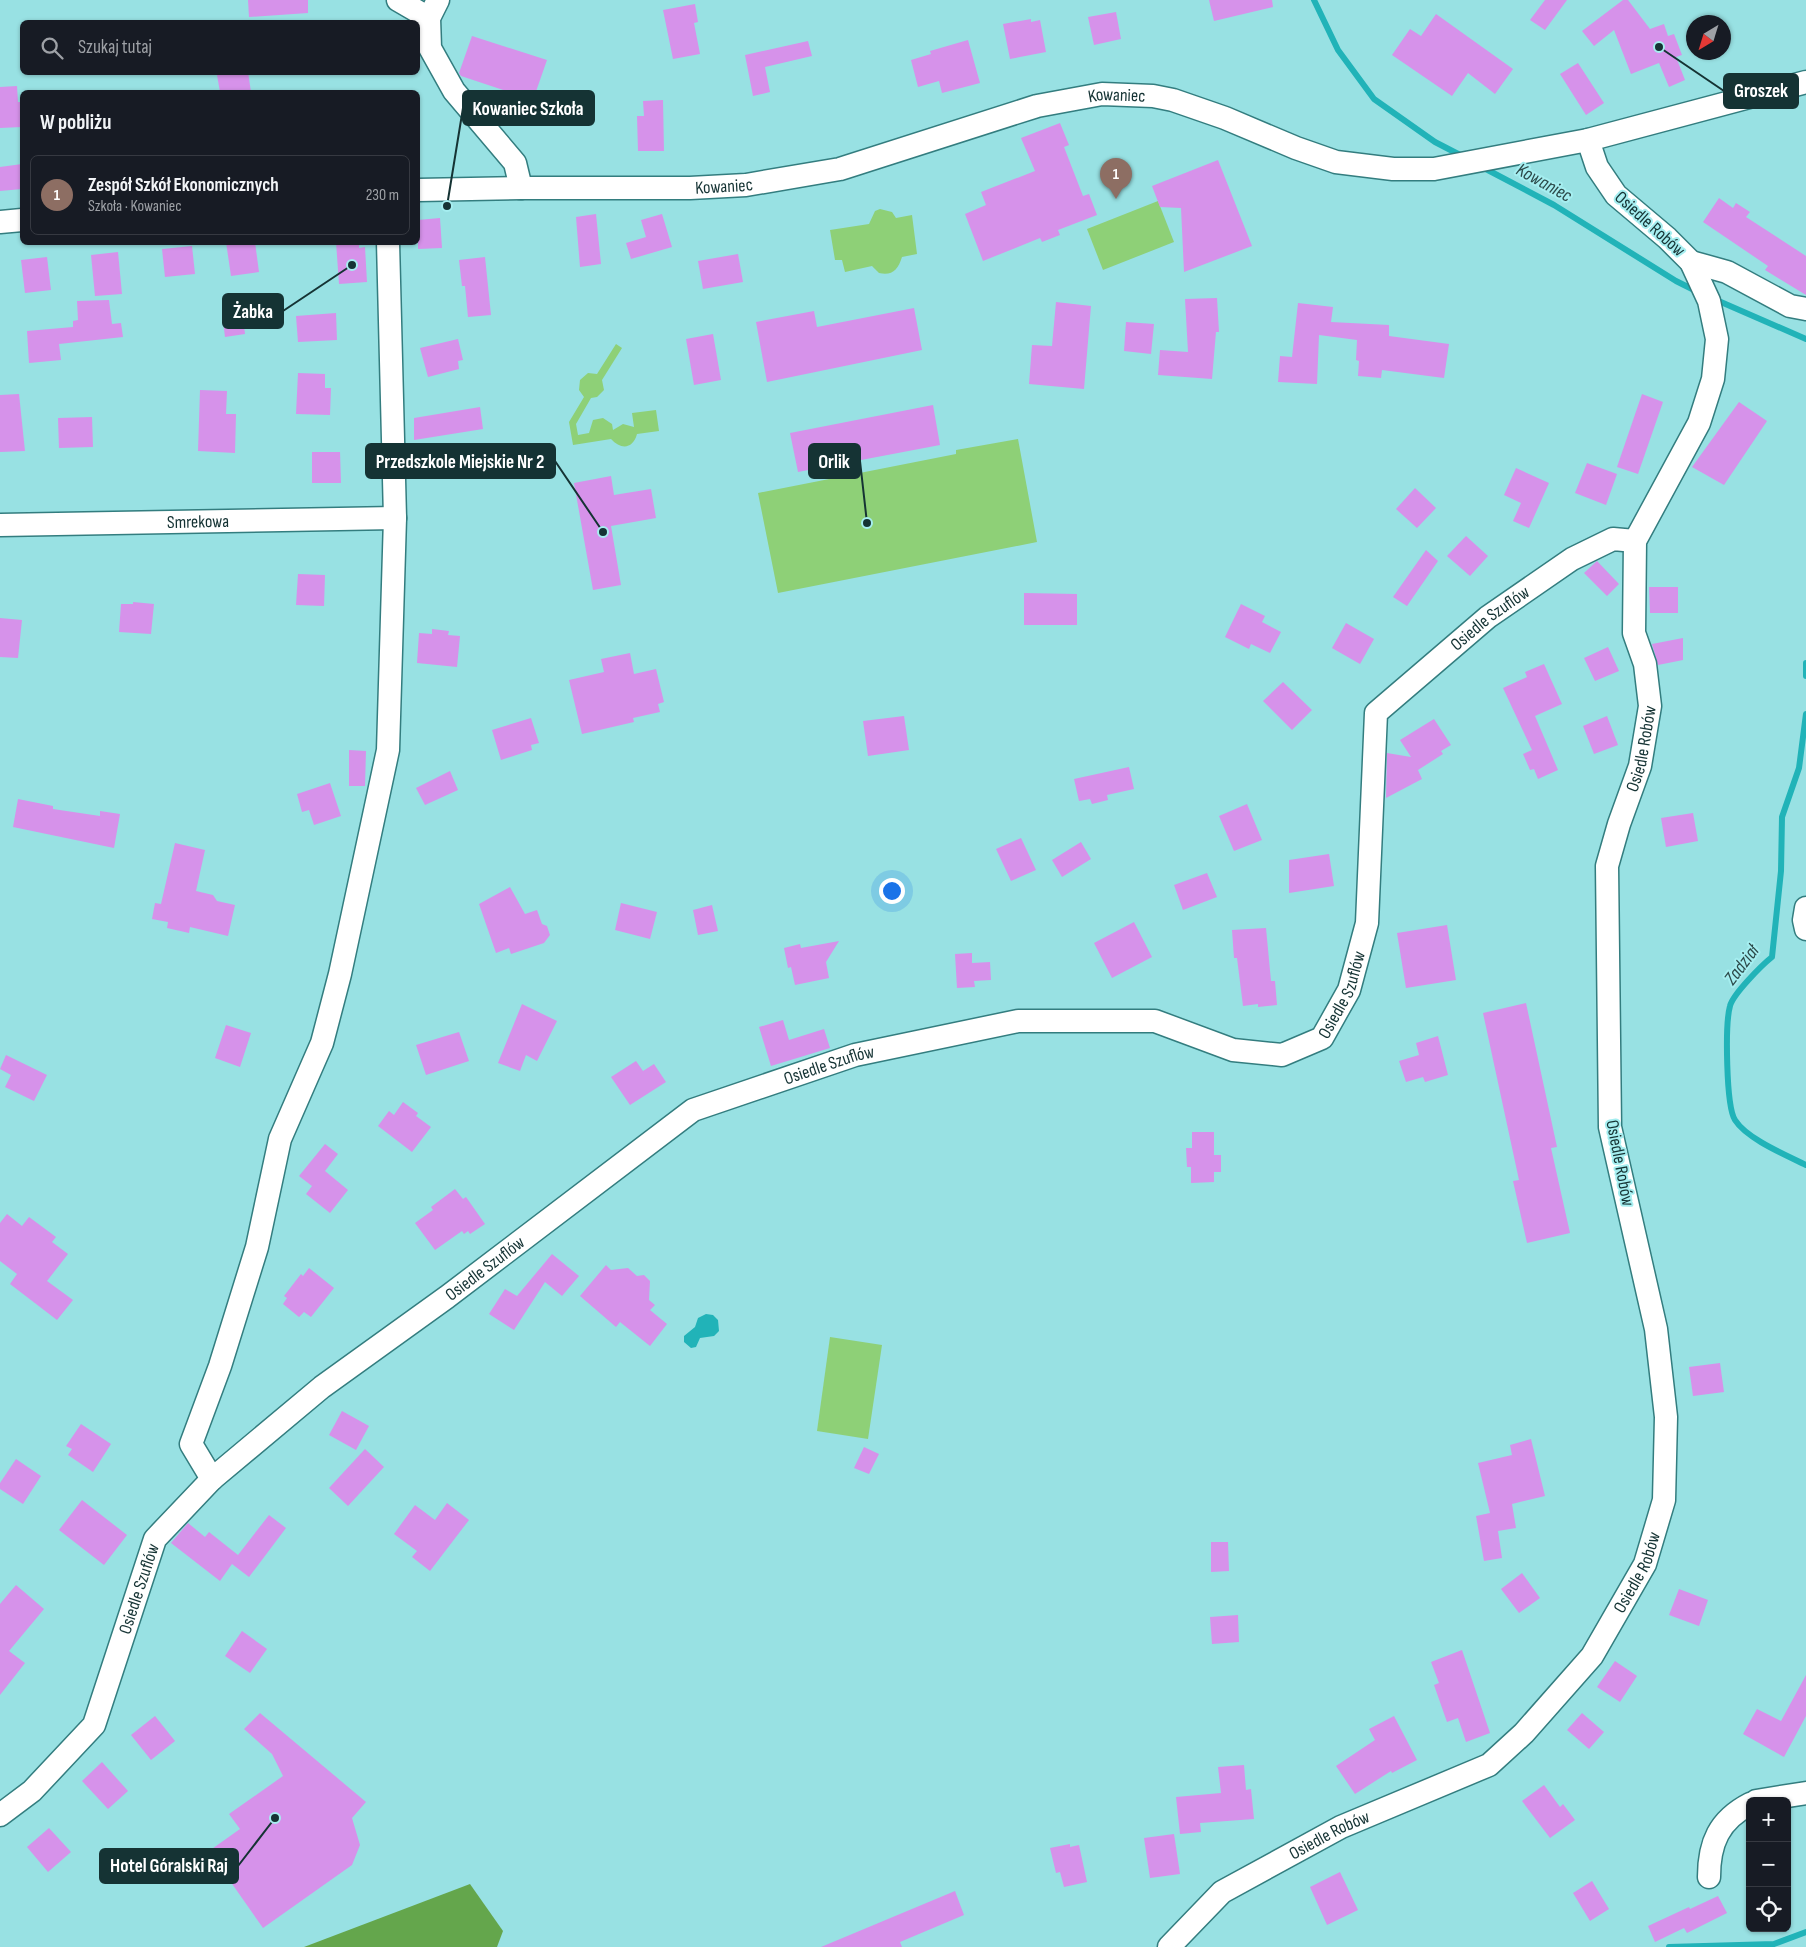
<!DOCTYPE html>
<html lang="pl">
<meta charset="utf-8">
<style>
:root{--surface:#171b24;--page:#20242c;--text:#f1f3f6;--muted:#9ea1a6;--line:#363941;--accent:#0f766e}
body{margin:0;font-family:"Sofia Sans Condensed",sans-serif;background:var(--page);color:var(--text)}
.controls{position:absolute;right:15px;bottom:15px;display:grid;overflow:hidden;border-radius:8px;box-shadow:0 1px 4px #0004}
.controls button{width:45px;height:45px;display:grid;place-items:center;padding:0;border:0;border-bottom:1px solid var(--line);background:var(--surface);color:var(--text);font:25px sans-serif}
.compass{position:absolute;left:1686px;top:15px;width:45px;height:45px;border-radius:50%;background:var(--surface);box-shadow:0 1px 4px #0004;rotate:218deg}
.you{position:absolute;left:891px;top:890px;width:18px;height:18px;margin:-12px;border:4px solid #fff;border-radius:50%;background:#1a73e8;box-shadow:0 0 0 8px #1a73e833}
.badge{display:grid;place-items:center;width:32px;height:32px;border-radius:50%;background:var(--accent);color:#fff;font-size:16px;font-weight:700}
.pin{position:absolute;translate:-50% -41px;filter:drop-shadow(0 1px 2px #0008)}
.pin::after{content:'';position:absolute;top:26px;width:18px;height:15px;background:inherit;clip-path:polygon(0 0,100% 0,50% 100%)}
.list{margin:0;padding:0;list-style:none}
h2{display:flex;justify-content:space-between;align-items:center;height:65px;margin:0;padding:0 20px;font-size:21px}
h2 small{font-size:16px;font-weight:400;color:var(--muted)}
.list li{display:grid;grid-template-columns:32px 1fr auto;gap:15px;align-items:center;box-sizing:border-box;height:80px;margin:0 10px 10px;padding:0 10px;border:1px solid var(--line);border-radius:8px}
.list b{display:block;font-size:19px;white-space:nowrap}
.list p{margin:0;font-size:16px;white-space:nowrap;color:var(--muted)}
.list em{font-size:16px;font-style:normal;color:var(--muted)}
.icon{flex:none;width:28px;height:28px;fill:none;stroke:currentColor;stroke-width:2;stroke-linecap:round;stroke-linejoin:round}
.map{position:relative;flex:none;width:1806px;height:1947px;overflow:hidden}
.search{position:absolute;background:var(--surface);box-shadow:0 1px 4px #0004;left:20px;top:20px;width:400px;height:55px;display:flex;align-items:center;gap:12px;box-sizing:border-box;padding:0 18px;border-radius:8px;color:var(--muted);font-size:19px}
.panel{position:absolute;background:var(--surface);box-shadow:0 1px 4px #0004;left:20px;top:90px;width:400px;height:155px;border-radius:8px}
.map>svg:first-child{display:block}
</style>
<div class="map">
<svg width="1806" height="1947" viewBox="0 0 1806 1947">
<rect width="100%" height="100%" fill="#98e1e3"/>
<g fill="#8ed077">
<polygon points="1158,201 1174,242 1103,270 1087,229"/>
<path d="M880,209L892,212L896,218L912,215L917,254L902,257C898,270 892,276 879,273L872,266L845,272L842,260H835L830,230L869,224L875,211Z"/>
<path d="M616,344L622,348L602,380L604,390L597,397L591,398L576,424L578,435L589,433L593,420L603,418L612,424L613,430L623,424L634,427L632,413L656,410L659,431L637,434C633,449 621,450 611,439L573,445L569,422L584,397L579,390L580,380L588,373L597,374Z"/>
<polygon points="1018,439 1037,542 778,593 758,493 956,454 956,450"/>
<polygon points="830,1337 882,1345 868,1439 817,1431"/>
</g>
<polygon fill="#64a64c" points="470,1884 503,1931 497,1947 304,1947"/>
<polygon fill="#21b3b8" points="706,1314 713,1315 718,1320 719,1331 714,1336 700,1338 696,1347 691,1348 684,1342 684,1336 695,1327 698,1318"/>
<g fill="none" stroke-linecap="round" stroke-linejoin="round">
<g stroke="#21b3b8" stroke-width="6">
<polyline points="1314,0 1338,50 1374,99 1435,142 1464,157"/>
<polyline points="1482,167 1554,205 1676,281 1698,292"/>
<polyline points="1714,299 1806,339"/>
<polyline points="1806,663 1806,676"/>
<path d="M1806,714L1799,768L1782,817L1781,871L1772,957C1762,965 1733,994 1730,1006C1725,1024 1726,1106 1735,1120C1747,1139 1786,1155 1806,1165"/>
<polyline points="1669,1947 1774,1944 1806,1932"/>
</g>
</g>
<g fill="#d692ea">
<polygon points="248,0 308,0 308,13 249,17"/>
<polygon points="1209,0 1272,0 1273,7 1214,21"/>
<polygon points="1545,0 1567,0 1545,30 1530,20"/>
<polygon points="1623,0 1628,0 1650,29 1664,24 1668,36 1674,34 1682,55 1676,57 1685,80 1669,87 1659,63 1631,74 1614,30 1594,46 1582,31"/>
<polygon points="695,4 698,22 694,23 700,54 673,59 663,10"/>
<polygon points="1116,12 1121,39 1094,45 1088,17"/>
<polygon points="1436,14 1513,69 1495,94 1468,73 1452,96 1392,55 1410,29 1421,36"/>
<polygon points="1031,19 1031,22 1040,20 1046,52 1010,59 1003,24"/>
<polygon points="472,36 547,60 533,100 461,76 459,73"/>
<polygon points="968,40 980,83 942,93 939,81 918,87 911,60 931,54 930,51"/>
<polygon points="808,41 812,56 765,67 770,92 753,96 745,55"/>
<polygon points="1578,63 1604,103 1586,115 1560,74"/>
<polygon points="232,72 248,72 251,92 220,92 217,75"/>
<polygon points="17,86 18,102 22,102 22,127 0,128 0,87"/>
<polygon points="663,100 664,151 638,151 637,116 644,116 643,101"/>
<polygon points="1060,123 1069,145 1064,147 1083,196 1089,194 1097,215 1058,230 1060,235 1042,242 1040,238 983,261 965,214 986,205 981,192 1035,171 1021,138"/>
<polygon points="1218,160 1252,246 1184,272 1181,208 1160,207 1152,186"/>
<polygon points="22,164 22,189 0,191 0,167"/>
<polygon points="1719,198 1733,208 1736,203 1750,212 1746,217 1806,256 1806,295 1765,270 1768,266 1703,222"/>
<polygon points="596,214 601,264 580,267 576,217"/>
<polygon points="662,214 672,247 631,259 626,243 646,237 641,220"/>
<polygon points="440,218 442,248 418,249 418,220"/>
<polygon points="226,242 255,242 259,272 231,276"/>
<polygon points="336,242 359,242 359,248 365,247 367,282 339,284"/>
<polygon points="192,246 195,274 165,277 162,249"/>
<polygon points="118,252 122,294 95,296 91,255"/>
<polygon points="738,254 743,282 703,289 698,261"/>
<polygon points="47,257 51,290 25,293 21,260"/>
<polygon points="485,257 491,315 468,317 465,286 462,286 459,260"/>
<polygon points="1217,298 1219,332 1216,332 1212,379 1158,375 1160,350 1188,352 1185,299"/>
<polygon points="109,300 112,324 121,323 123,337 59,344 61,360 29,363 27,331 73,327 73,321 78,320 77,301"/>
<polygon points="1056,302 1091,306 1084,389 1029,384 1032,345 1052,346"/>
<polygon points="1298,303 1333,307 1331,322 1389,325 1389,336 1449,344 1444,378 1382,370 1381,378 1358,376 1359,361 1356,360 1357,340 1319,335 1317,384 1278,382 1280,356 1292,357"/>
<polygon points="914,308 922,350 767,382 756,322 814,311 817,327"/>
<polygon points="242,310 245,334 225,337 222,313"/>
<polygon points="336,313 337,340 298,342 296,316"/>
<polygon points="1126,322 1154,324 1151,354 1124,351"/>
<polygon points="713,334 721,380 694,385 686,339"/>
<polygon points="458,339 463,360 458,361 459,369 428,377 420,348"/>
<polygon points="298,373 325,374 325,388 331,388 330,415 296,414"/>
<polygon points="200,390 227,391 226,414 236,414 235,453 198,451"/>
<polygon points="19,394 25,451 0,452 0,395"/>
<polygon points="1642,394 1663,402 1638,474 1617,467"/>
<polygon points="1739,402 1767,421 1724,485 1692,467"/>
<polygon points="933,405 940,445 798,472 790,433"/>
<polygon points="480,407 483,429 414,440 414,418"/>
<polygon points="92,417 93,447 59,448 58,418"/>
<polygon points="312,452 340,452 341,483 312,483"/>
<polygon points="1587,463 1617,474 1606,505 1575,493"/>
<polygon points="1516,468 1549,483 1529,528 1513,521 1521,503 1504,495"/>
<polygon points="611,476 614,495 651,489 656,518 611,526 621,585 593,590 574,483"/>
<polygon points="1415,488 1436,508 1417,528 1396,509"/>
<polygon points="1466,536 1488,556 1470,576 1447,556"/>
<polygon points="1426,550 1438,561 1407,606 1393,597"/>
<polygon points="1597,561 1619,584 1607,596 1584,573"/>
<polygon points="298,574 325,575 324,606 296,605"/>
<polygon points="1649,587 1678,587 1678,613 1650,613"/>
<polygon points="1024,593 1077,594 1077,625 1024,625"/>
<polygon points="133,602 154,604 151,634 119,632 121,604 133,604"/>
<polygon points="1241,604 1265,616 1262,622 1281,632 1270,653 1251,644 1249,649 1225,637"/>
<polygon points="0,618 22,620 18,658 0,657"/>
<polygon points="1346,623 1374,639 1360,664 1332,648"/>
<polygon points="432,629 449,631 448,635 460,636 457,667 417,663 419,633 432,634"/>
<polygon points="1683,638 1683,660 1658,665 1652,644"/>
<polygon points="1608,647 1619,671 1595,681 1584,658"/>
<polygon points="630,653 634,674 656,669 664,702 658,704 660,712 633,718 634,722 582,734 569,680 604,672 601,659"/>
<polygon points="1544,664 1562,704 1535,716 1558,770 1538,779 1534,769 1530,770 1523,754 1532,750 1503,688 1527,677 1525,672"/>
<polygon points="1283,682 1312,710 1292,730 1263,701"/>
<polygon points="904,716 909,750 868,756 863,721"/>
<polygon points="1607,716 1618,745 1594,754 1583,726"/>
<polygon points="531,718 539,743 531,745 532,750 501,760 492,730"/>
<polygon points="1434,719 1451,745 1441,751 1443,754 1418,770 1422,779 1386,798 1387,753 1411,757 1400,740"/>
<polygon points="349,750 366,751 365,786 349,786"/>
<polygon points="1129,767 1134,789 1107,795 1108,800 1092,804 1090,799 1079,801 1074,779"/>
<polygon points="450,771 458,790 425,805 416,788"/>
<polygon points="330,783 341,816 314,825 309,810 302,812 297,794"/>
<polygon points="18,799 53,806 53,809 100,816 100,811 120,814 114,848 13,827"/>
<polygon points="1247,804 1262,840 1234,851 1219,816"/>
<polygon points="1693,813 1698,841 1666,847 1661,818"/>
<polygon points="1021,838 1036,870 1011,881 996,849"/>
<polygon points="1081,842 1091,859 1062,877 1052,860"/>
<polygon points="175,843 205,850 196,891 213,895 217,901 235,905 228,936 190,927 189,933 167,928 168,922 152,919 155,903 161,904"/>
<polygon points="1329,854 1334,886 1289,893 1289,860"/>
<polygon points="1207,873 1217,897 1183,910 1174,885"/>
<polygon points="510,887 525,914 537,910 542,924 547,926 550,935 544,943 511,954 509,948 496,953 479,904"/>
<polygon points="621,903 657,912 650,939 615,930"/>
<polygon points="712,905 718,931 698,935 693,910"/>
<polygon points="1134,922 1152,957 1112,978 1094,943"/>
<polygon points="1447,925 1456,980 1406,988 1397,933"/>
<polygon points="1266,928 1271,981 1275,981 1277,1005 1258,1007 1258,1004 1243,1006 1237,958 1234,958 1232,930"/>
<polygon points="839,941 826,962 829,978 795,985 791,967 788,968 784,948 800,944 801,948"/>
<polygon points="972,953 972,963 990,962 991,980 974,981 975,987 957,988 955,954"/>
<polygon points="1526,1003 1557,1147 1551,1148 1570,1233 1527,1243 1513,1181 1519,1180 1483,1013"/>
<polygon points="522,1004 557,1021 537,1061 526,1055 520,1071 498,1063"/>
<polygon points="783,1020 789,1040 824,1029 830,1048 771,1066 759,1027"/>
<polygon points="226,1025 251,1033 240,1067 215,1058"/>
<polygon points="459,1032 469,1061 426,1075 416,1045"/>
<polygon points="1438,1036 1448,1075 1425,1082 1423,1077 1406,1082 1399,1061 1419,1055 1416,1043"/>
<polygon points="6,1055 47,1075 34,1101 5,1087 11,1075 0,1069"/>
<polygon points="636,1061 643,1071 654,1064 666,1082 630,1105 611,1077"/>
<polygon points="403,1102 418,1113 416,1116 431,1127 412,1152 378,1126 389,1111 394,1115"/>
<polygon points="1192,1132 1214,1132 1214,1155 1221,1155 1221,1172 1214,1172 1214,1182 1191,1183 1191,1167 1187,1167 1186,1148 1192,1148"/>
<polygon points="325,1144 338,1154 325,1171 348,1190 330,1213 306,1194 312,1186 299,1176"/>
<polygon points="455,1189 463,1199 466,1197 485,1224 470,1234 468,1231 464,1234 462,1231 435,1250 415,1223 433,1210 431,1207"/>
<polygon points="7,1214 22,1226 29,1217 56,1237 52,1242 68,1254 47,1281 73,1300 57,1320 10,1284 17,1274 0,1261 0,1223"/>
<polygon points="552,1254 579,1276 562,1296 545,1282 514,1330 489,1314 505,1289 517,1296"/>
<polygon points="606,1265 611,1270 628,1268 637,1276 644,1275 650,1281 649,1300 655,1305 650,1310 667,1324 650,1346 620,1322 616,1327 580,1296"/>
<polygon points="309,1268 334,1288 311,1317 304,1312 299,1317 283,1304 287,1298 284,1296 301,1274 303,1276"/>
<polygon points="1720,1363 1724,1392 1693,1396 1689,1367"/>
<polygon points="342,1411 369,1426 356,1450 329,1435"/>
<polygon points="81,1424 111,1444 93,1472 68,1455 72,1449 66,1446"/>
<polygon points="1531,1439 1545,1496 1512,1504 1516,1528 1498,1531 1502,1558 1484,1561 1476,1516 1490,1513 1478,1463 1512,1455 1510,1445"/>
<polygon points="864,1447 879,1454 869,1474 854,1468"/>
<polygon points="365,1449 384,1467 348,1506 329,1488"/>
<polygon points="16,1459 41,1476 23,1504 0,1489 0,1483"/>
<polygon points="82,1500 127,1535 104,1565 59,1530"/>
<polygon points="447,1503 469,1520 430,1571 412,1557 417,1551 394,1534 415,1505 435,1520"/>
<polygon points="269,1515 286,1528 249,1577 232,1564 220,1581 171,1543 188,1523 205,1537 209,1532 238,1555"/>
<polygon points="1211,1542 1228,1542 1229,1571 1211,1572"/>
<polygon points="1522,1573 1540,1598 1519,1613 1501,1589"/>
<polygon points="16,1585 44,1609 9,1651 25,1663 0,1695 0,1604"/>
<polygon points="1679,1589 1708,1600 1699,1626 1669,1615"/>
<polygon points="1238,1615 1239,1642 1212,1644 1210,1617"/>
<polygon points="242,1631 267,1649 250,1673 225,1656"/>
<polygon points="1462,1650 1490,1733 1466,1742 1458,1718 1447,1722 1434,1685 1439,1683 1431,1662"/>
<polygon points="1615,1661 1637,1676 1620,1702 1597,1687"/>
<polygon points="1806,1675 1806,1716 1784,1757 1743,1734 1757,1709 1781,1721"/>
<polygon points="260,1713 366,1802 352,1818 360,1845 352,1865 263,1928 209,1851 240,1829 229,1814 283,1776 272,1754 244,1729"/>
<polygon points="1582,1713 1604,1732 1589,1749 1567,1730"/>
<polygon points="155,1716 175,1741 151,1760 131,1735"/>
<polygon points="1394,1716 1417,1760 1392,1773 1391,1771 1355,1794 1336,1766 1375,1740 1369,1729"/>
<polygon points="102,1762 128,1791 108,1809 82,1781"/>
<polygon points="1244,1765 1246,1790 1251,1789 1254,1819 1200,1823 1201,1832 1180,1834 1176,1797 1221,1793 1218,1767"/>
<polygon points="1544,1785 1560,1807 1563,1804 1575,1820 1550,1838 1522,1801"/>
<polygon points="49,1828 71,1852 48,1872 27,1847"/>
<polygon points="1174,1834 1180,1874 1150,1878 1144,1838"/>
<polygon points="1070,1844 1070,1847 1079,1845 1087,1882 1064,1887 1060,1872 1056,1873 1050,1848"/>
<polygon points="1340,1872 1358,1910 1327,1925 1310,1887"/>
<polygon points="1592,1881 1609,1909 1590,1921 1573,1893"/>
<polygon points="955,1891 964,1915 900,1942 902,1947 821,1947"/>
<polygon points="1718,1896 1727,1913 1687,1933 1684,1928 1655,1942 1648,1926 1689,1907 1690,1909"/>
</g>
<g fill="none" stroke-linecap="round" stroke-linejoin="round">
<g stroke="#337d7f" stroke-width="25">
<g id="minor">
<polyline points="398,0 429,18"/>
<polyline points="438,0 429,18 430,48 454,91 515,163 521,188"/>
<path id="s1" d="M418,190L521,188H690L746,185L840,169L1037,106L1102,94L1153,96L1173,100L1225,118L1296,148L1336,162L1393,169H1434L1588,140L1806,82"/>
<polyline points="0,222 22,220"/>
<polyline points="1691,262 1727,272 1790,306 1806,309"/>
<path id="s2" d="M0,525L395,518"/>
<polyline points="1806,908 1804,920 1806,929"/>
<polyline points="212,1479 191,1444 220,1366 257,1247 280,1139 322,1043 340,974 388,750 395,518 388,242"/>
<polyline points="1756,1801 1806,1793"/>
<path id="s3" d="M0,1815L32,1791L94,1725L155,1539L212,1479L322,1387L447,1297L693,1110L855,1055L1018,1021H1155L1233,1050L1282,1055L1322,1038L1349,990L1367,923L1376,713L1488,617L1572,559L1613,539L1635,541"/>
<path d="M1709,1877C1709,1843 1719,1820 1750,1804"/>
<path id="s4" d="M1169,1947L1222,1892L1341,1827L1489,1765L1524,1733L1592,1656L1645,1564L1664,1500L1666,1417L1656,1329L1610,1127L1607,866L1619,824L1640,766L1650,706L1645,664L1634,633L1635,541L1699,423L1713,379L1717,339L1709,301L1691,262L1667,238L1616,195L1597,167L1588,140"/>
</g>
</g>
<use href="#minor" stroke="#fff" stroke-width="22"/>
</g>
<g text-anchor="middle" dominant-baseline="central" stroke-width="4" stroke-linejoin="round" paint-order="stroke">
<g font-size="18" fill="#153334" stroke="#a5eef0">
<text stroke="none"><textPath href="#s1" startOffset="711">Kowaniec</textPath></text>
<text stroke="none"><textPath href="#s1" startOffset="306">Kowaniec</textPath></text>
<text transform="translate(1650 224) rotate(42)">Osiedle Robów</text>
<text stroke="none"><textPath href="#s2" startOffset="198">Smrekowa</textPath></text>
<text stroke="none"><textPath href="#s3" startOffset="2149">Osiedle Szuflów</textPath></text>
<text stroke="none"><textPath href="#s4" startOffset="1458">Osiedle Robów</textPath></text>
<text stroke="none"><textPath href="#s3" startOffset="1714">Osiedle Szuflów</textPath></text>
<text stroke="none"><textPath href="#s3" startOffset="1159">Osiedle Szuflów</textPath></text>
<text transform="translate(1620 1163) rotate(79)">Osiedle Robów</text>
<text stroke="none"><textPath href="#s3" startOffset="754">Osiedle Szuflów</textPath></text>
<text stroke="none"><textPath href="#s4" startOffset="618">Osiedle Robów</textPath></text>
<text stroke="none"><textPath href="#s3" startOffset="274">Osiedle Szuflów</textPath></text>
<text stroke="none"><textPath href="#s4" startOffset="198">Osiedle Robów</textPath></text>
</g>
<g font-size="19" font-style="italic" fill="#2c4949" stroke="#a5eef0">
<text transform="translate(1544 183) rotate(29)">Kowaniec</text>
<text transform="translate(1742 965) rotate(-53)">Zadział</text>
</g>
</g>
<path fill="none" stroke="#153334" stroke-width="2" d="M1659 47L1724 91M447 206L463 108M352 265L283 311M867 523L860 461M603 532L555 461M275 1818L238 1866"/>
<g fill="#153334" stroke="#a5eef0" stroke-width="2">
<circle cx="1659" cy="47" r="5"/>
<circle cx="447" cy="206" r="5"/>
<circle cx="352" cy="265" r="5"/>
<circle cx="867" cy="523" r="5"/>
<circle cx="603" cy="532" r="5"/>
<circle cx="275" cy="1818" r="5"/>
</g>
<g fill="#153334" stroke="#153334" stroke-width="2">
<rect x="1724" y="74" width="74" height="34" rx="5"/>
<rect x="463" y="91" width="131" height="34" rx="5"/>
<rect x="223" y="294" width="60" height="34" rx="5"/>
<rect x="809" y="444" width="51" height="34" rx="5"/>
<rect x="366" y="444" width="189" height="34" rx="5"/>
<rect x="100" y="1849" width="138" height="34" rx="5"/>
</g>
<g font-size="19" text-anchor="middle" font-weight="bold" fill="#fff">
<text x="1761" y="97">Groszek</text>
<text x="528" y="115">Kowaniec Szkoła</text>
<text x="253" y="318">Żabka</text>
<text x="834" y="468">Orlik</text>
<text x="460" y="468">Przedszkole Miejskie Nr 2</text>
<text x="169" y="1872">Hotel Góralski Raj</text>
</g>
</svg>
<div class="controls">
<button>+</button>
<button>−</button>
<button><svg class="icon" aria-label="locate" viewBox="0 0 24 24"><circle cx="12" cy="12" r="6"/><path d="M12 2v4M12 18v4M2 12h4M18 12h4"/></svg></button>
</div>
<svg class="compass" viewBox="-18 -18 36 36"><path d="M0-13l5 13h-10z" fill="#e53935"/><path d="M0 13l5-13h-10z" fill="#9ea1a6"/></svg>
<div class="you"></div>
<div class="pin badge" style="left:1116px;top:199px;background:#8d6e63">1</div>
<div class="search"><svg class="icon" aria-label="search" viewBox="0 0 24 24"><circle cx="10" cy="10" r="6"/><path d="M15 15l6 6"/></svg>Szukaj tutaj</div>
<section class="panel">
<h2>W pobliżu<small></small></h2>
<ul class="list">
<li><span class="badge" style="background:#8d6e63">1</span><div><b>Zespół Szkół Ekonomicznych</b><p>Szkoła · Kowaniec</p></div><em>230 m</em></li>
</ul>
</section>
</div>
